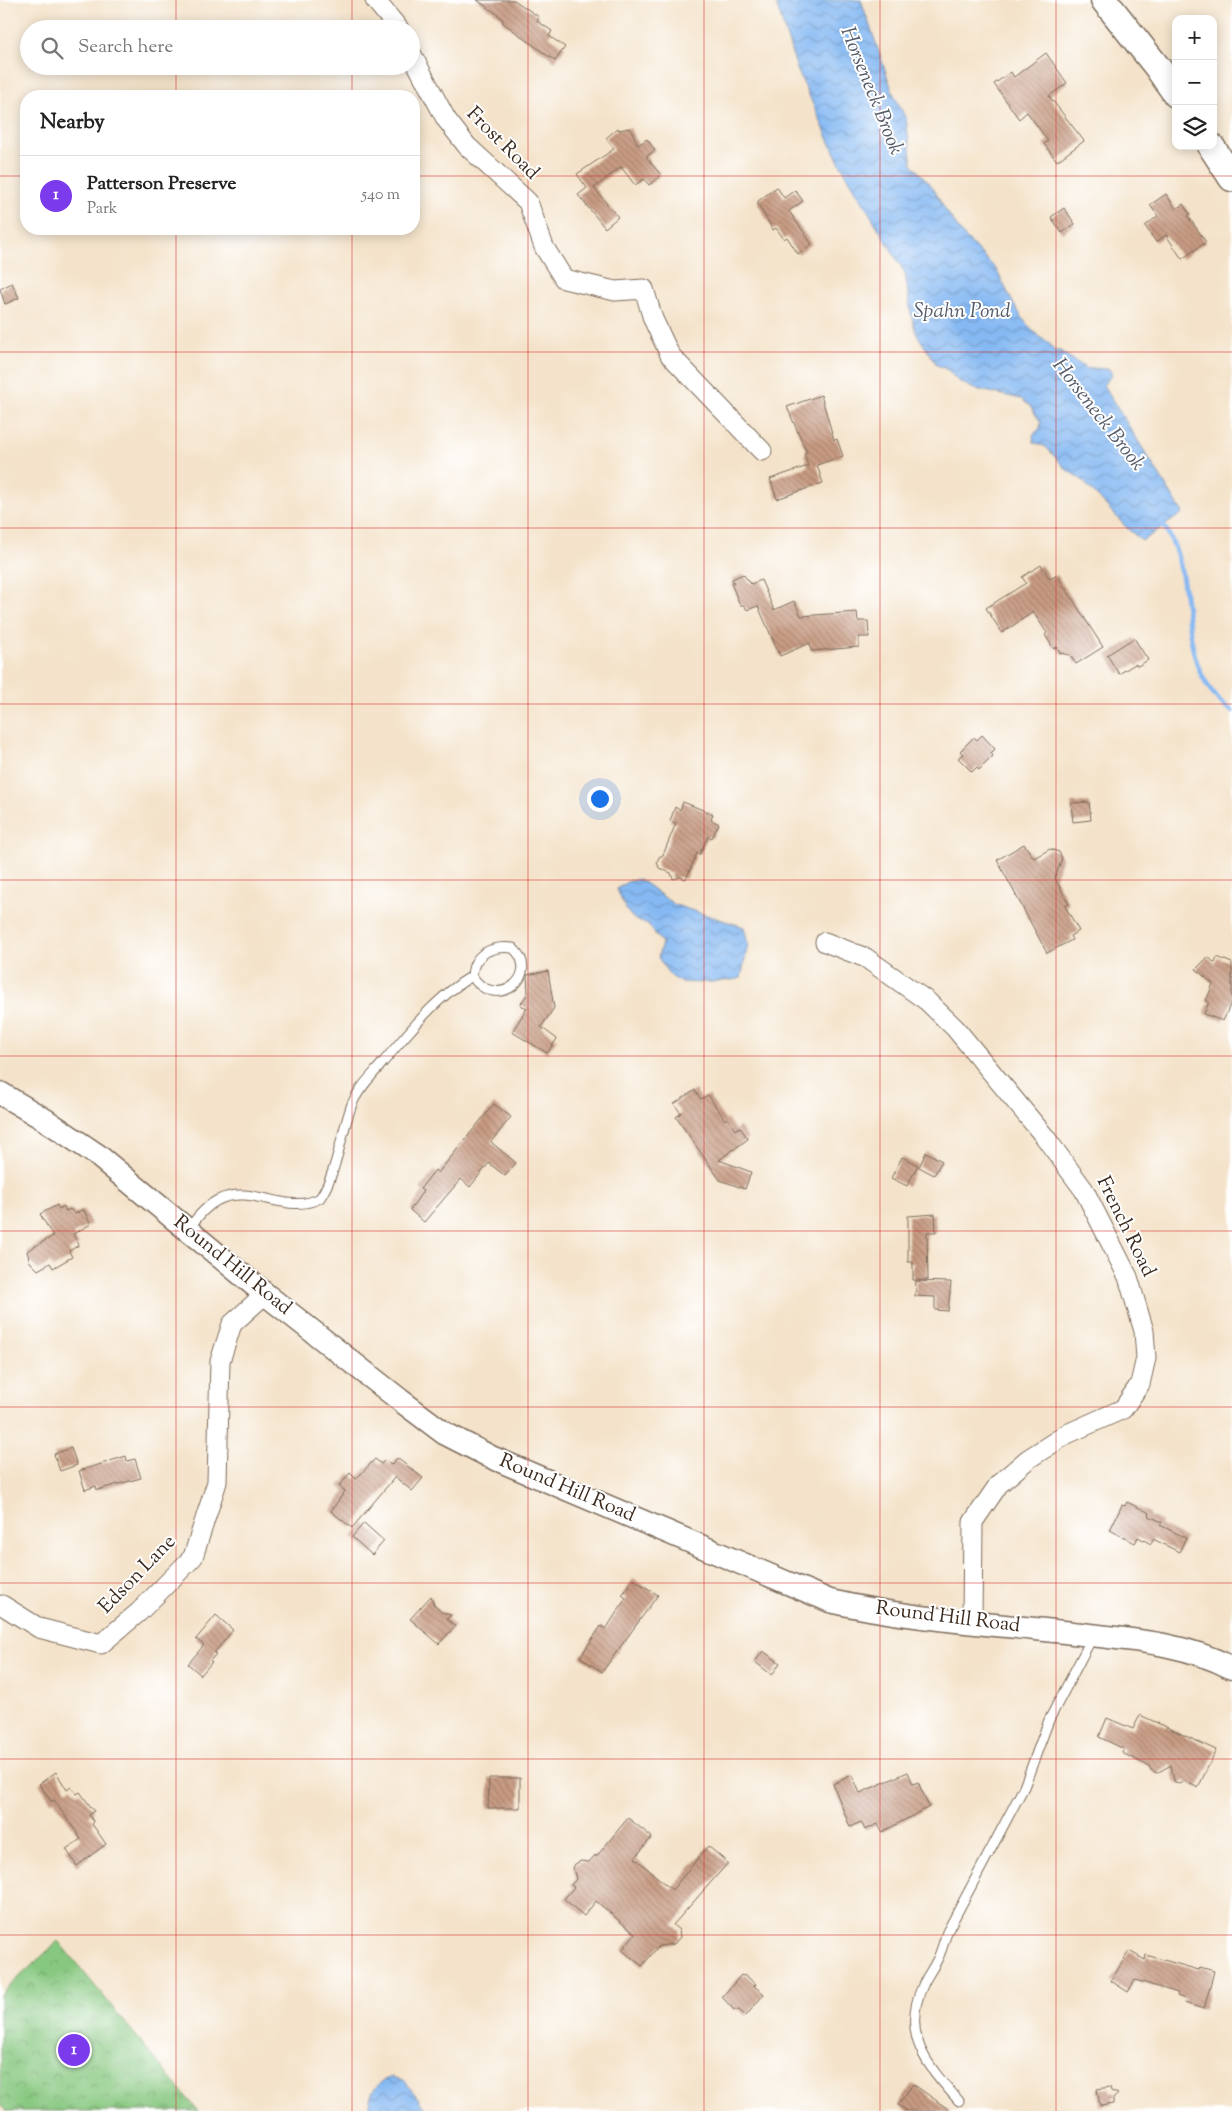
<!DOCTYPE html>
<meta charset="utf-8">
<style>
:root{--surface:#fff;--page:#f2f2f2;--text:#222;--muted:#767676;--line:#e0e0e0;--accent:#7c3aed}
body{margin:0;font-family:"Sorts Mill Goudy",serif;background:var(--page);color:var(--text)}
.controls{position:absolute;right:15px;top:15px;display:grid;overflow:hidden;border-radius:10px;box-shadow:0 2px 12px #0003}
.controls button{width:45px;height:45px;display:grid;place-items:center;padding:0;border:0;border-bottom:1px solid var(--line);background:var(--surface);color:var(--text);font:25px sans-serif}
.you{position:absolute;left:599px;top:798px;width:18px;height:18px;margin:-12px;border:4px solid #fff;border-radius:50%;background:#1a73e8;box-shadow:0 0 0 8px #1a73e833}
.badge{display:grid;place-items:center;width:32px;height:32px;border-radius:50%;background:var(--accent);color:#fff;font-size:16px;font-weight:700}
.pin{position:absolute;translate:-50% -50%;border:2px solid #fff;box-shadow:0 1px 5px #0006}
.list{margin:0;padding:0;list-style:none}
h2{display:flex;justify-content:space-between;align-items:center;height:65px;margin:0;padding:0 20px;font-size:21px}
h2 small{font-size:16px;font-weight:400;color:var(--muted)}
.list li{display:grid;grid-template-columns:32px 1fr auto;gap:15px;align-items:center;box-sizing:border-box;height:80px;padding:0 20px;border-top:1px solid var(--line)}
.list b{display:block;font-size:19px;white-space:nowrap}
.list p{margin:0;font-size:16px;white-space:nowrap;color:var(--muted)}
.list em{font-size:16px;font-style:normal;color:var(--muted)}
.icon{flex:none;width:28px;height:28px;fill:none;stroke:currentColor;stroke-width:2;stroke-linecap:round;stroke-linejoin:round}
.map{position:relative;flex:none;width:1232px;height:2111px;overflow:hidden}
.search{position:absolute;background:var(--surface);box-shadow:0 2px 12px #0003;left:20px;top:20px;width:400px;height:55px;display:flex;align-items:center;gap:12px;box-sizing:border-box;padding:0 18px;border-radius:28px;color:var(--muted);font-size:19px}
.panel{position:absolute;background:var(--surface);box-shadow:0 2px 12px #0003;left:20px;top:90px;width:400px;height:145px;border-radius:20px}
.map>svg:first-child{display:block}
</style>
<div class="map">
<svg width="1232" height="2111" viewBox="0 0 1232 2111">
<defs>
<pattern id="park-crowns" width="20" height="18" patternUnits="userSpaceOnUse" patternTransform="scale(1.25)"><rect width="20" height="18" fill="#87c880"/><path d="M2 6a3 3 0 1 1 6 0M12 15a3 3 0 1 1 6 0" fill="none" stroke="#70a368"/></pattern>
<pattern id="water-waves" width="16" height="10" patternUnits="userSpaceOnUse" patternTransform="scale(1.25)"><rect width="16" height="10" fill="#86b9f3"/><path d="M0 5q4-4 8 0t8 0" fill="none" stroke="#6f97c4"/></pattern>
<pattern id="building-back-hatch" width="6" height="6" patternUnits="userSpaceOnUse" patternTransform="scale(1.25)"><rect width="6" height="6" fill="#c89b83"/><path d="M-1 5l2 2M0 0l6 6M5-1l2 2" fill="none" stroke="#a47f6b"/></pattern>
</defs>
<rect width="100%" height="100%" fill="#fff"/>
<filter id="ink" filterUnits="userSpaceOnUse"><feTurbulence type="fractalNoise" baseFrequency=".02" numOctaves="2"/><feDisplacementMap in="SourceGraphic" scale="10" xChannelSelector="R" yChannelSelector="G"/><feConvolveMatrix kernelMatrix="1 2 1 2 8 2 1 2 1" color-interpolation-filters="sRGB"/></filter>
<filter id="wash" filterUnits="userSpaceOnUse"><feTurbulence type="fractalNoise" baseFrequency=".0096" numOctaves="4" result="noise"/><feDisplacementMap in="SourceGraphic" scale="20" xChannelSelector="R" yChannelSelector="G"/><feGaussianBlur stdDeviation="1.12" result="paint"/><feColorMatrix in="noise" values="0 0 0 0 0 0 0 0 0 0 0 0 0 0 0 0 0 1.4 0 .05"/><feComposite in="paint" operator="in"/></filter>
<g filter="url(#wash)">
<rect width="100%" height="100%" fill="#f4e3ca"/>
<polygon fill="url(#park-crowns)" stroke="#61794f" points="58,1941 198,2111 7,2111 0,2104 0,1995"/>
<g fill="url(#water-waves)" stroke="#607288">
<polygon points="775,0 861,0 893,93 906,119 912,164 933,188 945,209 962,234 996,269 1013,303 1026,323 1039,337 1048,342 1054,351 1060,351 1087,369 1091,368 1109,369 1112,375 1103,385 1183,513 1142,541 1128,529 1081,479 1067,470 1046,447 1034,442 1033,435 1040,428 1041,422 1029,405 1021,399 972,388 957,380 948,370 937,365 916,333 911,314 905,273 839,162 797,69"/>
<path d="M639,879L675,905L744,927L748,944L741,978C733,981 685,985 678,981C669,977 663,965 658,957L662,943L647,923C629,923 624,905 617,889L627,882Z"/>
<path d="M392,2077L404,2080L428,2111H369C368,2096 376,2081 392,2077Z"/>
</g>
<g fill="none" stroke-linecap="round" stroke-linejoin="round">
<path stroke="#86b9f3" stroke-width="5" d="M1161,522C1203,578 1168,667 1232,711"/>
</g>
<g id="blocks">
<g fill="url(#building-back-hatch)">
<polygon points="477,0 514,0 539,17 537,21 552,31 549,36 565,47 555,61 502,22 503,20 497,14"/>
<polygon points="1046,53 1067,83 1049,96 1084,141 1057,161 1044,144 1048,141 1027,112 1019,119 994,84 1011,72 1014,77"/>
<polygon points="618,128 619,130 630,128 638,145 647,139 655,150 646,157 661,175 649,185 644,179 635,185 621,167 594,188 618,217 605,228 578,195 587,188 577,174 614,149 606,138"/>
<polygon points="777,187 784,198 795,190 803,201 789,211 812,244 798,254 787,237 784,239 776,228 773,230 758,204 758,201"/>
<polygon points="1166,194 1176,209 1183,204 1190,214 1188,216 1206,242 1182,259 1166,235 1156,242 1145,226 1158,216 1150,205"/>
<polygon points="1064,208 1075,224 1062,233 1051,217"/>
<polygon points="12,283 19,298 5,304 0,289"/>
<polygon points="821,395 834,440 837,439 843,456 817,465 823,483 777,499 770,479 808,466 804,454 807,453 787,407"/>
<polygon points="1041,565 1050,579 1057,575 1103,647 1076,664 1070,655 1060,653 1057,647 1054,649 1045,635 1047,633 1033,612 1002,633 986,608 1026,583 1022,577"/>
<polygon points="743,574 751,584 761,580 774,610 794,601 801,616 857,612 858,621 868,621 869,637 859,637 859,647 811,651 810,643 780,656 758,606 747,610 744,605 740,605 731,583 734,583 732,579"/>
<polygon points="1134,638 1148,660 1138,666 1135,664 1119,674 1107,655"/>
<polygon points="982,735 995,749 991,753 993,756 979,770 977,767 972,772 958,758 963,754 960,751 974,737 977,740"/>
<polygon points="683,802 713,814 711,820 719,824 712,838 708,836 700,854 697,853 686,879 680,877 673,879 671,873 659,868 657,862 659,857 663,855 676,823 670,821 675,807 680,810"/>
<polygon points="1089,802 1091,820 1073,822 1071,803"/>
<polygon points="1024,844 1034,858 1050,849 1059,852 1062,858 1055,878 1069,904 1065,906 1079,931 1070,936 1072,940 1047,953 997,860"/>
<polygon points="1208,957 1215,963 1217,957 1232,963 1232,1001 1223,1021 1204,1014 1209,1002 1206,1001 1213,984 1196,969"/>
<polygon points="548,971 554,1008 541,1027 557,1039 547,1053 512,1032 527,1008 520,1005 528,993 527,975"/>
<polygon points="695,1090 701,1099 708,1095 725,1120 727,1118 735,1130 740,1127 748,1139 719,1160 751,1172 745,1189 720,1180 676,1117 681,1113 674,1104"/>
<polygon points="494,1104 511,1117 491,1142 516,1163 505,1176 489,1163 470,1187 461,1179 424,1222 410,1210 423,1191 420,1189 435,1170 438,1173"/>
<polygon points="926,1152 942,1161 934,1175 919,1167"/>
<polygon points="902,1157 918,1165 907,1186 891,1178"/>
<polygon points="57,1205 59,1209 64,1206 66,1211 70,1209 75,1214 83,1209 91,1224 73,1234 79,1245 69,1251 72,1257 53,1268 50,1263 38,1270 30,1262 27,1251 53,1236 40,1214"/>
<polygon points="935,1214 936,1232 927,1232 928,1280 913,1280 913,1262 908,1262 908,1216"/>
<polygon points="916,1281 951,1282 948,1311 935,1310 935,1297 915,1296"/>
<polygon points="71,1448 77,1465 60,1471 54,1454"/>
<polygon points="126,1456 127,1461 135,1459 141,1478 97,1490 96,1486 85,1490 79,1471"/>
<polygon points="397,1458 423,1478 412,1491 395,1477 352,1528 331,1511 345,1491 339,1486 350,1473 356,1479 375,1459 381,1464 385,1460 391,1465"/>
<polygon points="1127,1502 1150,1513 1149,1516 1162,1522 1160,1525 1186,1538 1179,1552 1153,1539 1151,1544 1138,1537 1135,1543 1110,1530 1122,1505 1125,1506"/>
<polygon points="364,1523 384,1541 372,1555 352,1537"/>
<polygon points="633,1579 658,1595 602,1672 580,1657 601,1626 606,1629 626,1598 622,1595"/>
<polygon points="431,1596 434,1605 441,1612 451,1615 447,1619 455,1626 439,1644 410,1619"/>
<polygon points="216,1615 233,1630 214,1653 216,1654 210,1661 212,1662 201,1675 188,1664 204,1645 196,1639"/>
<polygon points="763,1651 780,1663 772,1675 755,1662"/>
<polygon points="1140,1715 1216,1750 1198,1788 1185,1781 1179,1784 1174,1781 1171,1765 1157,1773 1151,1770 1149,1766 1122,1753 1124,1749 1099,1737 1107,1718 1133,1729"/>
<polygon points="56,1772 67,1790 71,1787 77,1794 80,1792 94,1811 89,1815 94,1822 92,1824 106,1844 77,1866 66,1849 81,1839 54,1800 51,1801 39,1784"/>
<polygon points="908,1772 913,1784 918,1782 929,1807 882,1832 878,1824 865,1830 861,1822 850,1827 833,1784 852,1775 860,1793"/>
<polygon points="489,1778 520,1778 520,1808 488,1808"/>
<polygon points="628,1818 652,1837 635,1858 672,1890 708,1846 728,1863 673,1925 679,1930 680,1937 674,1944 659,1946 642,1966 622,1950 635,1934 596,1901 584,1916 564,1899 574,1887 571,1885 576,1879 573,1868 575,1864 581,1861 589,1862 595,1855 596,1857"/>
<polygon points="1129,1951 1145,1960 1146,1955 1199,1970 1200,1967 1214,1971 1204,2009 1184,2003 1185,1999 1177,1996 1178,1993 1135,1980 1128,1992 1111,1981"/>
<polygon points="741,1975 743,1976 745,1975 756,1984 754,1986 764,1994 746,2016 739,2010 734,2010 722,1997"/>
<polygon points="913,2084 951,2111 907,2111 898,2105"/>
<polygon points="1110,2087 1111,2091 1118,2094 1113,2099 1113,2104 1100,2106 1097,2089"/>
</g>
</g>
</g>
<g filter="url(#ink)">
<use href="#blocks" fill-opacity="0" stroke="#7c6b5a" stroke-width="1"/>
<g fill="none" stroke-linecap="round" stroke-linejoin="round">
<g stroke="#7c6b5a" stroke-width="11">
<g id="service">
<path d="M188,1229C197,1218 206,1206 218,1200C252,1183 287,1216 320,1198C337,1173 341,1133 352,1104C359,1087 373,1075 384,1061C412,1029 435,998 472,976C473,954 492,945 513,948C543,975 496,1013 472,976"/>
<path d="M959,2101C927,2065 900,2035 923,1985C927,1976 934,1967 938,1958C942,1950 944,1941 947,1932L1024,1787L1049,1720L1093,1636"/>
</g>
</g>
<g stroke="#7c6b5a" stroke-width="21">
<g id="minor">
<polyline points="375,0 399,29"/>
<polyline points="411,53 446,119 467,146 528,202 544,247 564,279 615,291 644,289 653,319 670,355 762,451"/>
<polyline points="825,942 866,958 927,1001 955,1028 1045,1137 1084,1190 1128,1277 1144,1331 1146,1358 1140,1384 1123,1409 1067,1434 1028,1459 999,1484 973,1522 972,1621"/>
<polyline points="2,1605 39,1628 101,1644 139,1612 193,1557 217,1482 220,1361 232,1324 265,1294"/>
</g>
</g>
<g stroke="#7c6b5a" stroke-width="25">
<path id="tertiary" d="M0,1093L47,1121L96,1154L265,1294L400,1400L444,1433L491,1457L830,1601C912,1620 998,1624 1082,1634C1133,1640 1185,1643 1232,1668"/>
</g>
<g stroke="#7c6b5a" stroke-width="29">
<g id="secondary">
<polyline points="1104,0 1158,68 1176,94"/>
<polyline points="1211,146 1232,178"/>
</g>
</g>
<use href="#service" stroke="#fff" stroke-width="9"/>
<use href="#minor" stroke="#fff" stroke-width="19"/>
<use href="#tertiary" stroke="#fff" stroke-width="22"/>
<use href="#secondary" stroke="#fff" stroke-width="26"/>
</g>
</g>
<path fill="none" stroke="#d62828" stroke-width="1" stroke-opacity="0.55" d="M176,0V29M352,0V29M528,0V2111M704,0V2111M880,0V2111M1056,0V2111M176,66V96M352,66V96M0,176H26M414,176H1232M176,229V2111M352,229V2111M0,352H1232M0,528H1232M0,704H1232M0,880H1232M0,1056H1232M0,1231H1232M0,1407H1232M0,1583H1232M0,1759H1232M0,1935H1232"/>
<g text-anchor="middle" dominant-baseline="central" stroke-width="4" stroke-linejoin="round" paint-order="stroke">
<g font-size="20" fill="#3b2a1e" stroke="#fff">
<text transform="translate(502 144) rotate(45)">Frost Road</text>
<text transform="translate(1125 1227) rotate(64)">French Road</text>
<text transform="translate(232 1266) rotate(39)">Round Hill Road</text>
<text transform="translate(567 1489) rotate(23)">Round Hill Road</text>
<text transform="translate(138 1575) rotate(-46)">Edson Lane</text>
<text transform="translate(948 1618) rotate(7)">Round Hill Road</text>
</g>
<g font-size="21" font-style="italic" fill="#555c69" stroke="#fff">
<text transform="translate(871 91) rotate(68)">Horseneck Brook</text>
<text x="962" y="312">Spahn Pond</text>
<text transform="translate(1098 415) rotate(52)">Horseneck Brook</text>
</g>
</g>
</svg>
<div class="controls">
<button>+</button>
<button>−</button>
<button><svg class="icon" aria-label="layers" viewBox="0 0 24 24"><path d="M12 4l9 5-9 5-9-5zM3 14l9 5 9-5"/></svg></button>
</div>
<div class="you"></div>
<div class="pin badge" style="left:74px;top:2050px">1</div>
<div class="search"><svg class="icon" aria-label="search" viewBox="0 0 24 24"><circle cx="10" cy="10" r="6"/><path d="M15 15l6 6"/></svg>Search here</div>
<section class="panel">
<h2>Nearby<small></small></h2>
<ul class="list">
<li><span class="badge">1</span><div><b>Patterson Preserve</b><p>Park</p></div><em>540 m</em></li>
</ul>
</section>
</div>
